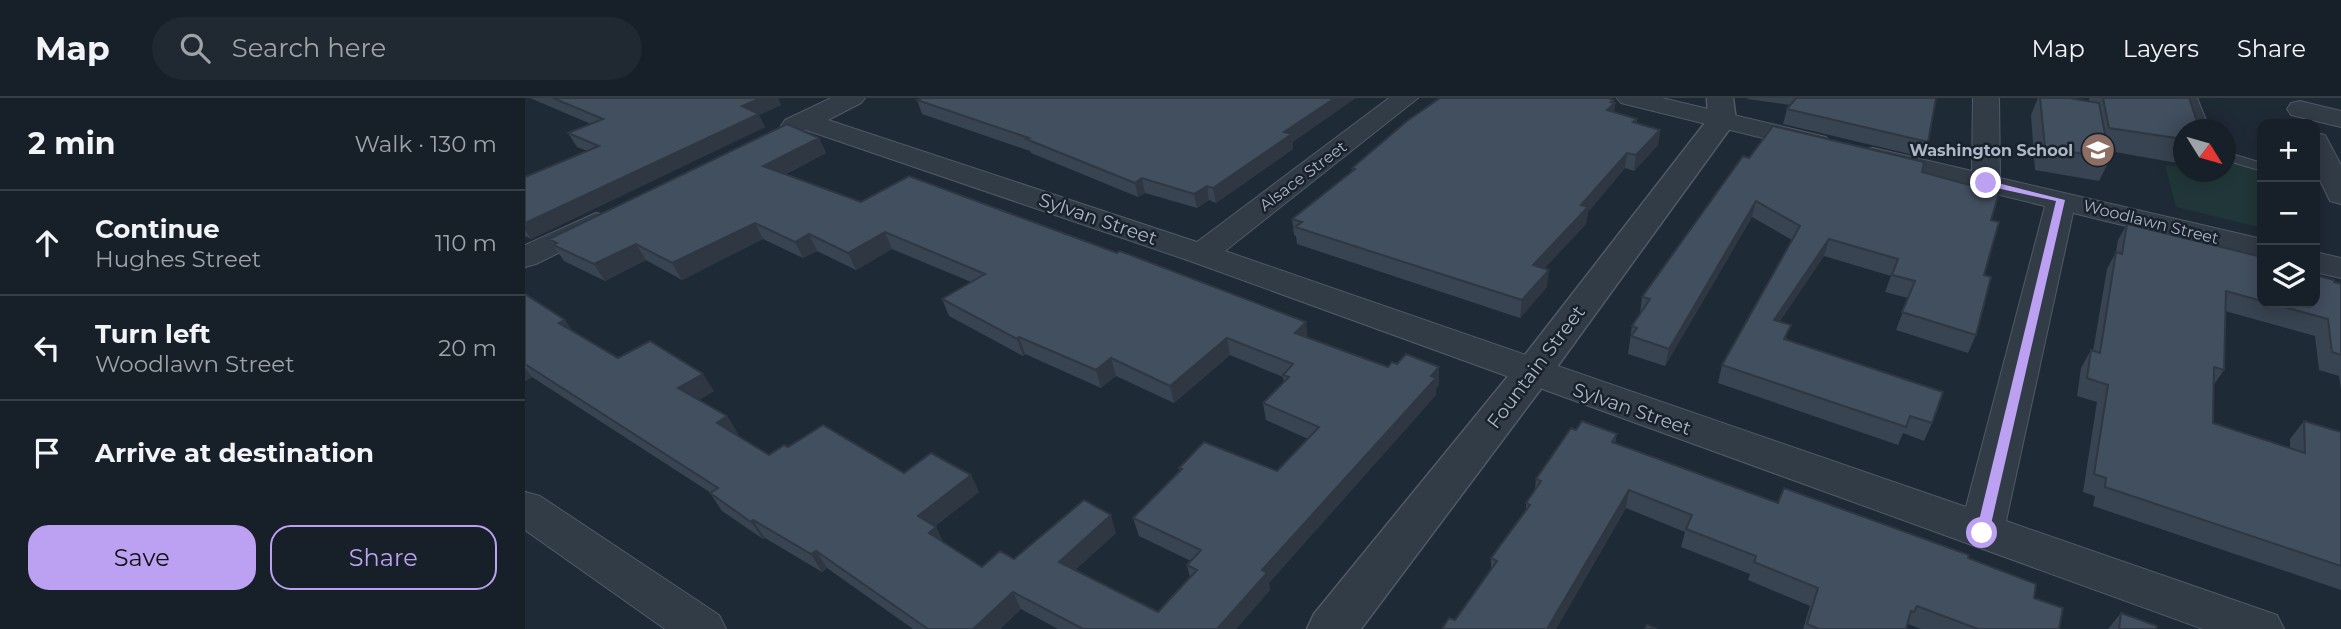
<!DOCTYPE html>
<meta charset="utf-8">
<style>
:root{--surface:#172029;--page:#202831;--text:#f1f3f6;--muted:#9ea3a8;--line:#363e46;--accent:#bca0f2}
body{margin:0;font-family:Montserrat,sans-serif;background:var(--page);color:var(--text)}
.controls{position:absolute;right:21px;top:21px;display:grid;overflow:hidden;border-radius:14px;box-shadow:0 4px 18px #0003}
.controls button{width:63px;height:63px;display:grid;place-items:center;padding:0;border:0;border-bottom:2px solid var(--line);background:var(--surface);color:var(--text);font:35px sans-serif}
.compass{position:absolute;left:1648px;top:21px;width:63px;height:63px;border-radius:50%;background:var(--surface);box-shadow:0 4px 18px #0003;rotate:127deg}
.stop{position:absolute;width:21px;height:21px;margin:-16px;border:5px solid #bca0f2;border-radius:50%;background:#fff}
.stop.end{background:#bca0f2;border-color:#fff;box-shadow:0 2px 7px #0008}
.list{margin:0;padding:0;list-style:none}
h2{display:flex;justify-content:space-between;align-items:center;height:91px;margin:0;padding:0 28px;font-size:30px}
h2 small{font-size:23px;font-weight:400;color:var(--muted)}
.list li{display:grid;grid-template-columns:46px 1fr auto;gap:21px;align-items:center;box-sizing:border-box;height:105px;padding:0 28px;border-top:2px solid var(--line)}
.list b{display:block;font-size:26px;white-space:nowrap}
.list p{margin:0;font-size:23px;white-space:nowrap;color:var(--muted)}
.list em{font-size:23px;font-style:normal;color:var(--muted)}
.actions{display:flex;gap:14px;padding:21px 28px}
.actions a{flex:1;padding:16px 0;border:2px solid var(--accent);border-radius:21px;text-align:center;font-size:24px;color:var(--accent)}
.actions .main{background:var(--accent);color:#111}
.icon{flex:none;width:38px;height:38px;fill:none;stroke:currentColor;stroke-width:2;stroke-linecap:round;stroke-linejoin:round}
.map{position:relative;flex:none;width:1816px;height:531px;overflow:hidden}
header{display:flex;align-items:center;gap:42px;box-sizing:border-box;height:98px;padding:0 35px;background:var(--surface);border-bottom:2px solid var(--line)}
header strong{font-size:33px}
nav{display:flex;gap:38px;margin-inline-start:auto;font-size:24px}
.search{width:490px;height:63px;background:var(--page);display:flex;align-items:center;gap:18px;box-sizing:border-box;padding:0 24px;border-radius:38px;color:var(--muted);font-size:26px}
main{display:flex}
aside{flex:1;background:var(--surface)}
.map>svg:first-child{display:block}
</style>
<header>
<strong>Map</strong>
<div class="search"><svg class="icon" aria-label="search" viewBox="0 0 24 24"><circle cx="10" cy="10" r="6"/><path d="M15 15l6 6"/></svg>Search here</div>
<nav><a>Map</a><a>Layers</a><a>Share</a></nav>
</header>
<main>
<aside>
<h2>2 min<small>Walk · 130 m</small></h2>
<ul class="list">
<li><svg class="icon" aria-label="ahead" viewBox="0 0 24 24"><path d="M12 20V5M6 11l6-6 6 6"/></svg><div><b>Continue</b><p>Hughes Street</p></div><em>110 m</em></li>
<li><svg class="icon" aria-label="left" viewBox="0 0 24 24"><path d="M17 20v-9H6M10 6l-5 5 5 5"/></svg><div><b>Turn left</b><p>Woodlawn Street</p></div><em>20 m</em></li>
<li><svg class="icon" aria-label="arrive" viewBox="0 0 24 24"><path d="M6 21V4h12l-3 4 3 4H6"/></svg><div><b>Arrive at destination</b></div></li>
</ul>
<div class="actions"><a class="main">Save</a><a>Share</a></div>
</aside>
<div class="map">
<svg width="1816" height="531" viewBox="0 0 1816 531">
<rect width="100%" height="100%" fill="#1f2a37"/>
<polygon fill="#213638" points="1701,61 1737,67 1737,130 1651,109 1640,67 1658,69 1658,74 1700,74"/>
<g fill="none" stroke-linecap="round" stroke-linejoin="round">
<g stroke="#505965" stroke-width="2">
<g id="service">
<polygon points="1660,0 1672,0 1685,32 1672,32"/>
<polygon points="1700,54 1737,65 1737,73 1700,62"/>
</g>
</g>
<g stroke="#505965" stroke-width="2">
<g id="minor">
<polygon points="306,0 340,0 336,5 303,22 672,144 864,0 893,0 700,153 1441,409 1520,108 1338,64 1334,58 1338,52 1348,50 1447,73 1448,0 1474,0 1475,80 1737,141 1737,161 1548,115 1481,423 1752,517 1759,531 1678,531 665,163 281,32 269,36 260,34 256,28 260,22"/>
<polygon points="1092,0 1137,0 1301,39 1305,45 1301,51 1291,53 1096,5"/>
<polygon points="1775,3 1816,13 1816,29 1766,17 1762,11 1766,5"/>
<polygon points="1790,35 1800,37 1816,67 1816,106 1805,103 1790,72"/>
<polygon points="71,115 82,117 86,124 82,131 11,166 0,169 0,147"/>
<polygon points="1790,154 1816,160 1816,180 1790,174"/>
<polygon points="0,394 15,398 194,517 201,531 140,531 0,432"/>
</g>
</g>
<g stroke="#505965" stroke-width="3">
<polygon id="tertiary" points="1182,0 1208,0 1211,22 1021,284 836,531 782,531 789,516 993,266 1183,21"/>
</g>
<use href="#service" fill="#323c47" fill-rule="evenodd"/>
<use href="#minor" fill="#323c47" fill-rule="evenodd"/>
<use href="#tertiary" fill="#323c47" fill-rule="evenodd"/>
</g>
<g fill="#394452">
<polygon points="5,0 253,0 256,7 234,17 240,29 6,141 0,138 0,79 62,53 52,49 43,35 66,26"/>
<polygon points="1223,0 1411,0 1403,44 1397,59 1258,26 1262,11 1265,7 1222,1"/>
<polygon points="1513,0 1544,0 1564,3 1564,0 1664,0 1658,32 1658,66 1584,53 1585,61 1574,83 1510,72 1506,17"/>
<polygon points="392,2 768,44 768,51 691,105 684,102 672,110 620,95 613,99 506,55 505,53 397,16"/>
<polygon points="1089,4 1090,5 1089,14 1112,21 1112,25 1135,32 1133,47 1109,73 1100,70 1063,114 1061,126 1019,170 1022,189 995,220 772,146 771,138 769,137 767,121 827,73 827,70"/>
<polygon points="294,40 301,55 261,76 336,104 782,240 914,287 911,291 911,297 744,485 745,492 711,531 533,531 496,511 475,531 388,531 302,470 297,474 240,440 238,441 197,413 185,395 186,395 7,279 0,283 0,196 40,222 48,234 93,260 189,293 174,302 202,318 213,336 212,337 244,357 263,349 379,375 446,377 454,394 410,428 418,444 457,469 591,435 550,472 633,514 665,480 662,467 666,463 614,438 608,420 655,373 654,370 752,373 783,341 741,322 738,305 759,285 758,279 705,257 649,305 591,278 576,290 500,256 498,258 424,218 417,201 446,184 367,151 331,172 292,153 278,160 238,141 157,182 121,162 80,183 39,163 24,141"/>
<polygon points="1224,60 1397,74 1466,122 1451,237 1443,255 1371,232 1383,200 1360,194 1366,178 1299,158 1255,223 1262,241 1407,325 1399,343 1378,335 1373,347 1193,285 1197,267 1267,142 1227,119 1140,268 1103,256 1107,228 1115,216 1117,199"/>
<polygon points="1602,126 1737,159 1737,205 1790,205 1809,184 1816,186 1816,292 1814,278 1794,272 1790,238 1700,213 1699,272 1688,288 1688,325 1765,351 1765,341 1779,323 1816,334 1816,492 1568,408 1570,398 1558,394 1572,304 1552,298 1556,270 1566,252 1568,253 1582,171 1591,154 1593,142"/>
<polygon points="1092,336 1090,345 1253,405 1443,460 1509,500 1534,531 1396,531 1383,526 1381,531 1278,531 1285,508 1223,482 1225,476 1156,449 1160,434 1101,410 1031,531 917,531 930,522 966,472 966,460 1001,413 1001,405 1010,391 1011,381"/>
<polygon points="1596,515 1631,531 1583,531"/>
</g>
<g fill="#2e3742">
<polygon points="236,0 253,0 256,7 234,17 240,29 6,141 0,132 0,125 217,8"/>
<polygon points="810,0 831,0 768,44 768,51 691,105 688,90 759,34"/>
<polygon points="1089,2 1088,7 1090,5 1089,20 1082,12 1086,4"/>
<polygon points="1135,32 1133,47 1109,73 1111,57"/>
<polygon points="294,40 301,55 246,83 238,68"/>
<polygon points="1102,55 1100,70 1063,114 1061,126 1007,184 1008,167 1056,107"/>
<polygon points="617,80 620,95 613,99 610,85"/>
<polygon points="682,88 684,102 672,110 669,96"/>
<polygon points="1231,103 1227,119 1140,268 1144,251"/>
<polygon points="230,125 238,141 157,182 147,165"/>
<polygon points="360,134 367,151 331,172 323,155"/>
<polygon points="284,136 292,153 278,160 270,144"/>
<polygon points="1304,141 1299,158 1244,239 1249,222"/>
<polygon points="111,146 121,162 80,183 69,166"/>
<polygon points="1024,172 1022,189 995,220 997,202"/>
<polygon points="40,222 52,239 34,225"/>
<polygon points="781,224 783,241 770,235"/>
<polygon points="494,239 500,256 498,258 492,241"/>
<polygon points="702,240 705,257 649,305 645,288"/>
<polygon points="586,260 591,278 576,290 571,272"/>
<polygon points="914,269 914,287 911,291 911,297 744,485 745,492 711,531 692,531 737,472"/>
<polygon points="0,270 7,279 0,283"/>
<polygon points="178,276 189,293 165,307 153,290"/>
<polygon points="202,318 213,336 204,342 192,325"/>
<polygon points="446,377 454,394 401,435 393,418"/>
<polygon points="1104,392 1101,410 1031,531 1022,531"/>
<polygon points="586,417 591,435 540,481 534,464"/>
<polygon points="228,422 240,440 238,441 226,424"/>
<polygon points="411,429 420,447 404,435"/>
<polygon points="291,453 302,470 297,474 286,456"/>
<polygon points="488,494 496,511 475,531 448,531"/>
</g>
<g fill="#424f5f" stroke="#2e3742" stroke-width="2">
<polygon points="28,0 236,0 217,8 234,16 0,125 0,79 74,48 43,35 78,21"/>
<polygon points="397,0 810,0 759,34 767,36 688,90 682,88 669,96 617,80 610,85 501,41 504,40 392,2"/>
<polygon points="915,0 1083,0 1089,2 1086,4 1090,5 1082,12 1112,21 1108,24 1135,32 1111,57 1102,55 1056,107 1063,109 1008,167 1024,172 997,202 770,129 777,124 767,121 830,71 827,70 882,23"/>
<polygon points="1271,0 1411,0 1403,44 1262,11"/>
<polygon points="1515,0 1544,0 1574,5 1585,61 1520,49"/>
<polygon points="1578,0 1664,0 1675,32 1658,32 1658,41 1584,30"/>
<polygon points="262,26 294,40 238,68 336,104 384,78 592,155 595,153 781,224 770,235 863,269 867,264 872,266 881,256 914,269 906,278 911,280 737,472 742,475 692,531 558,531 488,494 448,531 403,531 291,453 286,456 228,422 226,424 185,395 193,390 0,266 0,196 40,222 34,225 93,260 125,243 178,276 153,290 202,318 192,325 244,357 259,347 263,349 298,327 379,375 406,355 446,377 393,418 411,429 404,435 457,469 475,453 489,461 559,402 586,417 534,464 633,514 672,472 662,467 676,452 608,420 657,371 654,370 679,344 752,373 794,329 738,305 764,279 758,277 768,266 702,240 645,288 586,260 571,272 494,239 492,241 417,201 460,176 360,134 323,155 284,136 270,144 230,125 147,165 111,146 69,166 28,147 32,145 24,141"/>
<polygon points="1248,28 1399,64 1397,74 1474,95 1466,122 1474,124 1459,177 1466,179 1451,237 1377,214 1390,183 1367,177 1373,161 1304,141 1249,222 1266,227 1259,241 1418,294 1407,325 1385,318 1381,329 1197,267 1275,128 1231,103 1144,251 1106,238 1112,230 1107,228 1125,201 1117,199 1218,58 1224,60"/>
<polygon points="1602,126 1737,159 1737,203 1701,193 1699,272 1689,269 1688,325 1780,355 1779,323 1816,334 1816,468 1580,389 1581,380 1569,376 1583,287 1562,280 1566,252 1575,255 1591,154 1597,156"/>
<polygon points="1790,177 1809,182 1809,184 1816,186 1816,257 1807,254 1803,221 1745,205 1790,205"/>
<polygon points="1057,323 1092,336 1087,344 1253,405 1259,390 1444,457 1443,460 1511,486 1509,500 1538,510 1534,531 1453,531 1392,508 1389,514 1386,513 1381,531 1294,531 1282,526 1293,490 1229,464 1231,458 1161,431 1167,417 1104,392 1022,531 917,531 924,520 930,522 972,463 966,460 1005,407 1001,405 1016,383 1011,381 1046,330 1051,332"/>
<polygon points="1596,515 1632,528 1631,531 1594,531"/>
<polygon points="1122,527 1132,531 1120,531"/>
</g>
<polygon fill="#bca0f2" points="1461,82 1540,102 1464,435 1457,440 1451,435 1531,103 1458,87 1458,83"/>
<defs>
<g id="school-disc" transform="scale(1.75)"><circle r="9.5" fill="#8d6e63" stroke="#18212c"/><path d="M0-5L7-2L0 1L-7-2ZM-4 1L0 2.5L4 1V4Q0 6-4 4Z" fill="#fff"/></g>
</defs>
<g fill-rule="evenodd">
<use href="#school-disc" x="1573" y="52"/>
</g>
<g text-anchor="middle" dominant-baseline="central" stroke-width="5" stroke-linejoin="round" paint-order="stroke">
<g font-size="16" font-weight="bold" fill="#acb6c4" stroke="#18212c" text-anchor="end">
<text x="1548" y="52">Washington School</text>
</g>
<g font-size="16" fill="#acb6c4" stroke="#18212c">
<text transform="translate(778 78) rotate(-37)">Alsace Street</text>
<text transform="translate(1626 124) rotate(14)">Woodlawn Street</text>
</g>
<g font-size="19" fill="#acb6c4" stroke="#18212c">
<text transform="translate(573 121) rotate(19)">Sylvan Street</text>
<text transform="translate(1011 269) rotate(-53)">Fountain Street</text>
<text transform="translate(1107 311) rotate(19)">Sylvan Street</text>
</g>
</g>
</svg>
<div class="controls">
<button>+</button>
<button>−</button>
<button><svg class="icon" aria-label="layers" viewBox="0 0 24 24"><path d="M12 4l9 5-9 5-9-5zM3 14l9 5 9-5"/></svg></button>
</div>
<svg class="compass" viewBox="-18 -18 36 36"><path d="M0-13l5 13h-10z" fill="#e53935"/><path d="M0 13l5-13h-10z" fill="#9ea3a8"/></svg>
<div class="stop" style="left:1457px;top:435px"></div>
<div class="stop end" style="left:1461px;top:85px"></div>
</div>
</main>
